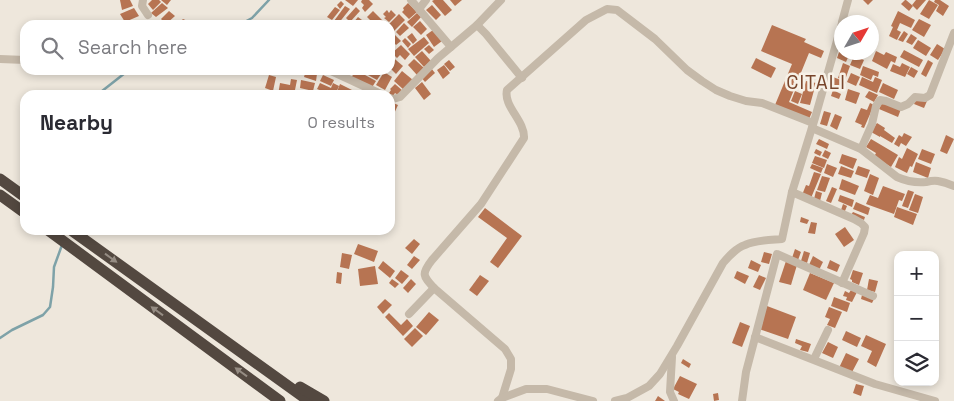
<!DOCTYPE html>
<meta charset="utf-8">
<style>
:root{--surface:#fff;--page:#f7f7f7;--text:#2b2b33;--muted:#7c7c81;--line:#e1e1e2}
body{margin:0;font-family:"Space Grotesk",sans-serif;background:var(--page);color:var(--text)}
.controls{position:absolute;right:15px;bottom:15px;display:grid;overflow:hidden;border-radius:10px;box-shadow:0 2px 8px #0003}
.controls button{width:45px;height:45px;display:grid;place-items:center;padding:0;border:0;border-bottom:1px solid var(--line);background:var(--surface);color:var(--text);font:25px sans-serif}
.compass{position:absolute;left:834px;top:15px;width:45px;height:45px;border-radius:50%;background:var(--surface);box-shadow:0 2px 8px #0003;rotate:51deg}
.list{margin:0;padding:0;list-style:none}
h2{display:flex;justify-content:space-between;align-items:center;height:65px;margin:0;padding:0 20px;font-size:21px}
h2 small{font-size:16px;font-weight:400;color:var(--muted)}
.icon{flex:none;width:28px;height:28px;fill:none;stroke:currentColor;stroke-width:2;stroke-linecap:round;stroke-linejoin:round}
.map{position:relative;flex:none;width:954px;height:401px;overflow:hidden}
.search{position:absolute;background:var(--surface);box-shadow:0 2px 8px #0003;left:20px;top:20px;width:375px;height:55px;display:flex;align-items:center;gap:12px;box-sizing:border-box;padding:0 18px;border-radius:15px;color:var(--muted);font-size:19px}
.panel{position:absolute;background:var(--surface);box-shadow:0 2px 8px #0003;left:20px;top:90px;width:375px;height:145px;border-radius:15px}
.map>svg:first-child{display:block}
</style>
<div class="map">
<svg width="954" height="401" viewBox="0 0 954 401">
<rect width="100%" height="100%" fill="#eee7dc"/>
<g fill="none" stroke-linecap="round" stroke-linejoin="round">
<g stroke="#7ea2a8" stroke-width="2.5">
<polyline points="239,25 252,18 269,0"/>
<polyline points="97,95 125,73 134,70"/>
<polyline points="0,338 12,330 43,315 50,307 53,287 54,267 62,245"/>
</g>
</g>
<g fill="#b77452">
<polygon points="120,0 130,0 133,6 122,10"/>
<polygon points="152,0 159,0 161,2 153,10 148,4"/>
<polygon points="161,0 171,0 167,5"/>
<polygon points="345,0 358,0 353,6"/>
<polygon points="362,0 369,0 373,4 365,12 362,8 364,5 361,2"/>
<polygon points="434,0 443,0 452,10 445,16 432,1"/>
<polygon points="450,0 462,0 455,6"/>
<polygon points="863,0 873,0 868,5"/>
<polygon points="905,0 906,0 913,6 909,11 901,4"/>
<polygon points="916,0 926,0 917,10 912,5"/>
<polygon points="929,0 938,5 929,19 920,14"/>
<polygon points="935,0 940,0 949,6 943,16 936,11 939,5 934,2"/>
<polygon points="341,1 344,4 340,9 337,5"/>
<polygon points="162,3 168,8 156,17 151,13"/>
<polygon points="408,3 417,12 409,19 402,12 404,10 403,8"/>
<polygon points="432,5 441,15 436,20 426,10"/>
<polygon points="345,6 350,9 338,24 334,21"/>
<polygon points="335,7 340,10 332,20 327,17"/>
<polygon points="356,7 360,11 350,22 346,18"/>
<polygon points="134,8 139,16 125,22 120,14"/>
<polygon points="387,10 389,13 391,10 396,15 389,22 384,18 386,17 383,14"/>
<polygon points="169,11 175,16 166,24 161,19"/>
<polygon points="373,11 383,21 379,25 375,25 367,17"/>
<polygon points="898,11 915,20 911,28 900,23 897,30 901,32 897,40 889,36 893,27 891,26"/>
<polygon points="417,13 421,17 412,27 407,22"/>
<polygon points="399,14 405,20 394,31 390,27 390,25 388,25"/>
<polygon points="358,17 362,20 358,25 354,25 352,24"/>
<polygon points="183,19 190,22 188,25 177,25"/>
<polygon points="919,19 931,25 924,37 912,30"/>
<polygon points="420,21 427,29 421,35 413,27"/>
<polygon points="404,23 409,28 400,36 396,32"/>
<polygon points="772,25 806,39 804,42 824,51 821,58 809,53 789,102 812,112 809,119 775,105 792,64 761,51"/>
<polygon points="433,30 442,41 434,47 426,35"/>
<polygon points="904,31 908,34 903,42 898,40"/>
<polygon points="393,33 401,41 396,45 390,38 390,36"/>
<polygon points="412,33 417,40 413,44 407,37"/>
<polygon points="911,34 917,38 912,45 906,42"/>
<polygon points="424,37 429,43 414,56 408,49"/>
<polygon points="405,38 411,44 408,48 402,41"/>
<polygon points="918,40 931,48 926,56 913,48"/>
<polygon points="390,43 395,48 390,53"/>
<polygon points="937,44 945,49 938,60 930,55"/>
<polygon points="401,45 410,54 405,60 400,55 397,58 392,53"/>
<polygon points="429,45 434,50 429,54 424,49"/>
<polygon points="904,50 923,60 919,67 900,57"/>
<polygon points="422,51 431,61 424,67 415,57"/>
<polygon points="876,51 884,55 886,52 897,57 895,63 891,61 887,69 872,61"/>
<polygon points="839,52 849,55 846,62 837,58"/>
<polygon points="390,55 403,66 396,74 390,68"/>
<polygon points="854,56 864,60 860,69 850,65"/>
<polygon points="756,58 776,68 771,78 751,68"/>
<polygon points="414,59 424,68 417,75 408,65"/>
<polygon points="449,60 455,67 450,71 444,64"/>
<polygon points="928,60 933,63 926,77 921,74"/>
<polygon points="843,63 850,66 845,80 838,78"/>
<polygon points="902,63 910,67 905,77 890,71 893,64 900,67"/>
<polygon points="444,65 450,73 443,79 437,70"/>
<polygon points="863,66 879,72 878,77 873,75 871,80 860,75"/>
<polygon points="911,67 918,71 914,78 907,74"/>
<polygon points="431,68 435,73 425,82 421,77"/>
<polygon points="306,70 317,74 316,81 304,77"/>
<polygon points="356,70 376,81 371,89 351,78"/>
<polygon points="359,70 373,70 381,74 377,80"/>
<polygon points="402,71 413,80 404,90 394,81"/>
<polygon points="384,72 392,77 385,90 376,85"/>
<polygon points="851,73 860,77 856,86 847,82"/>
<polygon points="269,75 276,77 273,91 265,88"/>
<polygon points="323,75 334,80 331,86 320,81"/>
<polygon points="833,77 846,82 843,90 830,85"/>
<polygon points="862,77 873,82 875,77 882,80 877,93 859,85"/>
<polygon points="291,79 297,80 294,95 278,95 280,83 290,85"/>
<polygon points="301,80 315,83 313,91 300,88"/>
<polygon points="806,81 816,83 810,105 800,103"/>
<polygon points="422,82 431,94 424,100 415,88"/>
<polygon points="320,83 331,88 333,83 339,86 335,95 331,95 317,89"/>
<polygon points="883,83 898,90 894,99 879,92"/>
<polygon points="340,84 354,91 352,95 339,95 336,94"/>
<polygon points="395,84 403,91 399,96 395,93 393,96 389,93 391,90 390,89"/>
<polygon points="848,89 860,93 856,104 845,100"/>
<polygon points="317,90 329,95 315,95"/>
<polygon points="833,90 841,94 839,99 831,96"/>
<polygon points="795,91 802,94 798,104 791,101"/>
<polygon points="869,91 878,95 874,102 865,97"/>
<polygon points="917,97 927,101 924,108 914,104"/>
<polygon points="883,101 901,109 898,117 879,109"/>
<polygon points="391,102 398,105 393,116 390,115 390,105"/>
<polygon points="870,103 874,105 864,128 861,127 862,125 855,122 861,108 867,110"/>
<polygon points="824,111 831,113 827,126 820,124"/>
<polygon points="835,114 842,117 837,130 830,126"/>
<polygon points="877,123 885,128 884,130 895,138 892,143 880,136 880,137 871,132"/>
<polygon points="904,133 912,137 906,146 901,143 899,147 894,144 899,135 902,137"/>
<polygon points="946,135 954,139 947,154 940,151"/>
<polygon points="819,139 829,144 827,149 816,144"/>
<polygon points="871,139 898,155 891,167 874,157 876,153 866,147"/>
<polygon points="907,148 918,154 912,167 910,166 907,173 895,167 899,157 902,159"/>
<polygon points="816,149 822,152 820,156 814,153"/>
<polygon points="922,149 935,154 931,164 918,159"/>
<polygon points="825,150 831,153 828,159 822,156"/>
<polygon points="842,154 857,159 853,169 839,163"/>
<polygon points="815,156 827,160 824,168 812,163"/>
<polygon points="916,162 931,168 928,178 913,172"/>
<polygon points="812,164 823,168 821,173 810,168"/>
<polygon points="827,164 837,168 833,177 824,173"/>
<polygon points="841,166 854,171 851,178 838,174"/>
<polygon points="858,166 870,170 867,178 855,174"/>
<polygon points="814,172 821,174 811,198 802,195 806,185 809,186"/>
<polygon points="870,174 879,178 873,195 864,191"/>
<polygon points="822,176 830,178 825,192 817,190"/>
<polygon points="842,179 859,186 855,195 839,189"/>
<polygon points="883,186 905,194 902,201 899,200 894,214 866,204 870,195 878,198"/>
<polygon points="832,187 837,189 831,203 826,201"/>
<polygon points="908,190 914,192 908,208 902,206"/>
<polygon points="816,191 822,193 820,201 814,199"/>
<polygon points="915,194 923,197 918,213 909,210"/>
<polygon points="840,195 854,200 852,207 838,201"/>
<polygon points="856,202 870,208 868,215 853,209"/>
<polygon points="843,204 847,206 845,211 841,210"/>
<polygon points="897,207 917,214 913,225 894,217"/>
<polygon points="485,208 522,236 498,268 490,262 507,238 478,217"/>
<polygon points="853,212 865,217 864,220 851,215"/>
<polygon points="801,217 809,220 807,224 800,222"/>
<polygon points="811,222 817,223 815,234 808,233"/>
<polygon points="845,227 854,240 844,247 835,234"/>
<polygon points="414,239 420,244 412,254 405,248"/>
<polygon points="358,244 378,251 374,262 354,254"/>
<polygon points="795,249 801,252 798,260 792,258"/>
<polygon points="804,251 810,253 807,263 801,261"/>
<polygon points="764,252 772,254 769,264 761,262"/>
<polygon points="342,253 352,255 349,269 340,267"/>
<polygon points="414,256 420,260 412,269 407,265"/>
<polygon points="813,256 823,262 819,270 809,265"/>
<polygon points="751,260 761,265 758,272 748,268"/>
<polygon points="830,260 840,265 837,272 827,268"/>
<polygon points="383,261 395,271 390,278 378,268"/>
<polygon points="786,261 797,265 791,285 779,282"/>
<polygon points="375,266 378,284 360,286 358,269"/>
<polygon points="401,270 409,276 402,284 395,278"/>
<polygon points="853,270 863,273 859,285 852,282 852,280 850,279"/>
<polygon points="737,271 749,276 745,284 734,278"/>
<polygon points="337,272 342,273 341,284 336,283"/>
<polygon points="810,273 834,283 826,300 803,290"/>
<polygon points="480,275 489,281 477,296 469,290"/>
<polygon points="759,275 766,278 760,290 753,287"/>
<polygon points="392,279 399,284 395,288 389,283"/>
<polygon points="411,279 416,284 408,293 403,288"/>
<polygon points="869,279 878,281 875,292 867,290"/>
<polygon points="851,290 857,292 852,302 846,300 847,297 843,296 845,291 849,293"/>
<polygon points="862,295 874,299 872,303 861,299"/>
<polygon points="834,297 850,303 847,312 831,306"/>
<polygon points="385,299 392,305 383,314 377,307"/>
<polygon points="767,306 796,317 788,339 759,329"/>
<polygon points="829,307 842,312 835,328 827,325 830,319 825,317"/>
<polygon points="429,312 439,320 426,335 416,327"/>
<polygon points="389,313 401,325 407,319 413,326 403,336 385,317"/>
<polygon points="740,322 750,326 742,347 732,343"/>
<polygon points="415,328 423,336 412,347 404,339"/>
<polygon points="846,331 861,338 857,347 842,340"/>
<polygon points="866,335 886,344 876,367 867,362 872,351 861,346"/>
<polygon points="796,339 811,344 808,352 800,350 802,346 795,343"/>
<polygon points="828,342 838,347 833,358 822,353"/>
<polygon points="846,353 859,359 851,374 839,368"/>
<polygon points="683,359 691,364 689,368 681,363"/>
<polygon points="680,376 697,384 689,399 678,394 679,392 673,389"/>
<polygon points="856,384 864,386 861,396 853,393"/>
<polygon points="718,393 719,400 714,401 713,394"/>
<polygon points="658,396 665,401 655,401"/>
</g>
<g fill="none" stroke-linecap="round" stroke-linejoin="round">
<g stroke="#c5b9a9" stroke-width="8">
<polyline points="143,0 142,6 148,15"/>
<polyline points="411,0 451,47"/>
<polyline points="419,9 426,0"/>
<polyline points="842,22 848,0"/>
<polyline points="477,25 501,0"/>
<polyline points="0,59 25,60"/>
<polyline points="290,70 294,71 295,70"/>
<polyline points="329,70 383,95"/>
<polyline points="390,98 393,99 400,97 438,58 477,25 486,34 522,78"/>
<path d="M812,128L861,149L897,177C906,181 916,183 926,182C930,181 934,180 938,181C943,182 949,184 954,186"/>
<polyline points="861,149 872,124 876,106 880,100 886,101 901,107 908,104 915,97 925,98 930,95 954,33"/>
<polyline points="792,192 854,219 861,223 865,227 864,233 842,283"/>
<polyline points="409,314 434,288"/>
<polyline points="755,337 875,384 935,401"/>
<polyline points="672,357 670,392 674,401"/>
<polyline points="814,359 828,330"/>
<path d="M502,398L511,369V359L505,349L434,288C423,276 421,274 432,260L481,204L524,138C525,121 503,106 507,90L586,20L607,9L617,10L655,39L687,70L702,81L716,90L730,96L746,101L762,103L813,123"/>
<polyline points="498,401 502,398 526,389 547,389 593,401"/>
<path d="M615,401L627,398L649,386L660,374L677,346L723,263C729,256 736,248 745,245C756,240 770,240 782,239L792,192L815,118L842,23"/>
<polyline points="742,401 746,372 777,254 873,296"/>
</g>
<g stroke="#534840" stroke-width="11">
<polyline points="0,179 25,197"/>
<polyline points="0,195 25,213"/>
<polyline points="48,230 280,401"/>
<polyline points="71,230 309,401"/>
<polyline points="300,387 324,401"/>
</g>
</g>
<defs><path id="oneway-solid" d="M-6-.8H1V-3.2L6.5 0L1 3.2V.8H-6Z" transform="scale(1.25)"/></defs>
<g fill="#958c83">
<use href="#oneway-solid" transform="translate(111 258) rotate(36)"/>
<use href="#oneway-solid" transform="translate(157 311) rotate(-144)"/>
<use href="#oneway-solid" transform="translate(241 372) rotate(-144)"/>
</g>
<g text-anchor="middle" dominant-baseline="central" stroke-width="5" stroke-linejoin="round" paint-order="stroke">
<g font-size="19" letter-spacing="1" fill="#78452b" stroke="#f7f1e7">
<text x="816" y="82">CITALI</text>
</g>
</g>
</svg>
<div class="controls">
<button>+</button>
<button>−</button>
<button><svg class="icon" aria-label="layers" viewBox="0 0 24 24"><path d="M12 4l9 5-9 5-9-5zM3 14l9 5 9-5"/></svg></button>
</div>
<svg class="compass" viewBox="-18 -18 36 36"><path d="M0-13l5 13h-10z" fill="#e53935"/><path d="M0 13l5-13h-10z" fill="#7c7c81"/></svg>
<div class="search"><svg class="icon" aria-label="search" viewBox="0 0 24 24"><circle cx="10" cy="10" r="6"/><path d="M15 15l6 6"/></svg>Search here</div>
<section class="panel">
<h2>Nearby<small>0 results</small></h2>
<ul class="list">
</ul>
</section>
</div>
